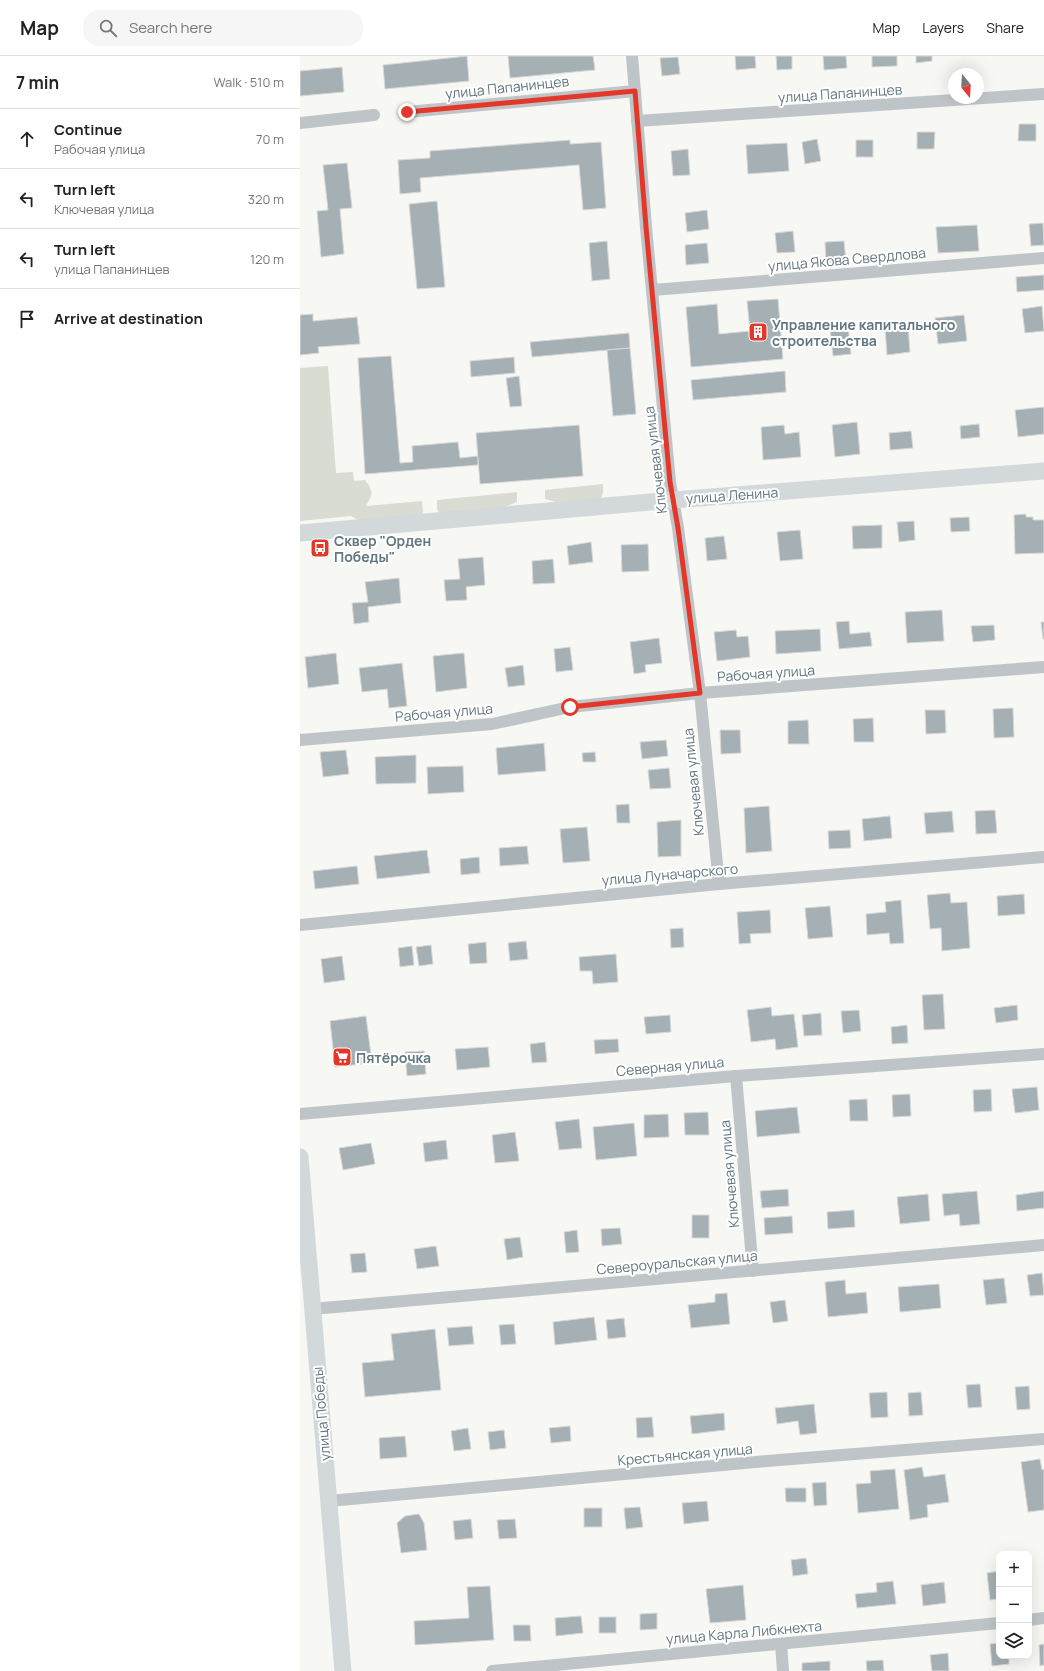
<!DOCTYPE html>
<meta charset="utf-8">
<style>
:root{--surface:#fff;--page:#f6f6f6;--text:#222;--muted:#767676;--line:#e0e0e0}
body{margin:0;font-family:Manrope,sans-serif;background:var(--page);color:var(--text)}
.controls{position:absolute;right:12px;bottom:12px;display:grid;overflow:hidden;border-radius:8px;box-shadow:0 4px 16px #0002}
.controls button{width:36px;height:36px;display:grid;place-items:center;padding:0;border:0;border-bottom:1px solid var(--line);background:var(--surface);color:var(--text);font:20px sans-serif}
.compass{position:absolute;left:648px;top:12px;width:36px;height:36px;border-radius:50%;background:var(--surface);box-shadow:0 4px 16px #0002;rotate:162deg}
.stop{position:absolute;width:12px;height:12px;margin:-9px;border:3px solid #e33829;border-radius:50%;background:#fff}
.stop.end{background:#e33829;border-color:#fff;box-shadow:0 1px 4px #0008}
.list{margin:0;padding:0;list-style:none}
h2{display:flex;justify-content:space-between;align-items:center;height:52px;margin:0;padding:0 16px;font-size:17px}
h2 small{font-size:13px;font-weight:400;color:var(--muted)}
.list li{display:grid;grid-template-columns:26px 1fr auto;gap:12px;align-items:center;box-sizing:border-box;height:60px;padding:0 16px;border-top:1px solid var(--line)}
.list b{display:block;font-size:15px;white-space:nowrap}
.list p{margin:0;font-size:13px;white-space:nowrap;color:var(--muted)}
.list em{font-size:13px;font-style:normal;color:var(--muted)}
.icon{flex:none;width:22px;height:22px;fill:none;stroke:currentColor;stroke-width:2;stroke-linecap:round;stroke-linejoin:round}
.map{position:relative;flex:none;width:744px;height:1615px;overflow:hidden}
header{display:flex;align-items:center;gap:24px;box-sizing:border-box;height:56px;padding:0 20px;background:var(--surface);border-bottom:1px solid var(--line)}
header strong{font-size:19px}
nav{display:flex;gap:22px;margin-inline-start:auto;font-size:14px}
.search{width:280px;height:36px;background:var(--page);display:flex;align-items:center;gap:10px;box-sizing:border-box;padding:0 14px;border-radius:16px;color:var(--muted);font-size:15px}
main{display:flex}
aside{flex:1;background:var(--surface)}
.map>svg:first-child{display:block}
</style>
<header>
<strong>Map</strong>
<div class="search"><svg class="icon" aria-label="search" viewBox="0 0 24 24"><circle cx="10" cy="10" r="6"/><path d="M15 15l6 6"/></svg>Search here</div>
<nav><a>Map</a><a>Layers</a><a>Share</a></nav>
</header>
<main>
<aside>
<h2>7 min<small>Walk · 510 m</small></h2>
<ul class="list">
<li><svg class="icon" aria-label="ahead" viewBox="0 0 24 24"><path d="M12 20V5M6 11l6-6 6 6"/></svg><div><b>Continue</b><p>Рабочая улица</p></div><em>70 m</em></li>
<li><svg class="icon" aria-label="left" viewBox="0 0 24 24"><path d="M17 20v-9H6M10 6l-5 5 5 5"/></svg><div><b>Turn left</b><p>Ключевая улица</p></div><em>320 m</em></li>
<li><svg class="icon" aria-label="left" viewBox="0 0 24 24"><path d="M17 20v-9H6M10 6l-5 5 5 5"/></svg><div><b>Turn left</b><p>улица Папанинцев</p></div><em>120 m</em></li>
<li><svg class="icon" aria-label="arrive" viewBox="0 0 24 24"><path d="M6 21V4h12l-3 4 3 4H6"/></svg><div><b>Arrive at destination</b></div></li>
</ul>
</aside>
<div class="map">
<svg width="744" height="1615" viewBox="0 0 744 1615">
<rect width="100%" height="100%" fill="#f7f7f4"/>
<g fill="#d8dcd3">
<path d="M28,310L36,417L53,416L54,425L65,424C75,437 72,438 66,450L122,445L123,456L119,461L61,466L51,460L0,465V312Z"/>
<polygon points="303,428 303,437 301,442 264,448 245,443 245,434"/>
<polygon points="217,436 217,446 197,454 140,459 137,453 137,444"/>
</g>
<g fill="#a5b0b4" stroke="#d9d9d7">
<polygon points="167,0 169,25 85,33 83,9"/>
<polygon points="208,0 293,0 295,14 210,22"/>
<polygon points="435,0 455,0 456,12 436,14"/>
<polygon points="476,0 492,0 492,13 477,14"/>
<polygon points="523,0 546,0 547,12 524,14"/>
<polygon points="572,0 597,0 597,10 572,11"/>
<polygon points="616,0 632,0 632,5 616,7"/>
<polygon points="378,1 380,18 362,20 360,2"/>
<polygon points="42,11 44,36 0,40 0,15"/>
<polygon points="719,68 736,68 736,85 718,85"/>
<polygon points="617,76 635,76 634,93 617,93"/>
<polygon points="517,83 521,105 505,108 502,86"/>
<polygon points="270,84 270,88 301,86 306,152 283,154 279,109 120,122 121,136 100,138 98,104 130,102 130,95"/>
<rect x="556" y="84" width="17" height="17"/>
<polygon points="487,87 489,115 448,118 446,89"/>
<polygon points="388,93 390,119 373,120 371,95"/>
<polygon points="47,107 52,152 40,153 44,198 21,201 17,155 28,154 23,109"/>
<polygon points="137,145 145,231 117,233 109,148"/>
<polygon points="407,154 409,173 387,176 385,157"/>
<polygon points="743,167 744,189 731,190 729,168"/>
<polygon points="677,169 679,195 638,197 636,171"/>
<polygon points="493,175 495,196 477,197 475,177"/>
<polygon points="307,185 310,223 292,225 289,187"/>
<polygon points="544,185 546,206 526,207 525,186"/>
<polygon points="407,187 409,207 386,209 385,189"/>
<polygon points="744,219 744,234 717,236 716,221"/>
<polygon points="478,243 483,303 391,311 386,251 417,248 419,278 450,275 447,245"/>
<polygon points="742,250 744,275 725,277 722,253"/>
<polygon points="13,258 13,265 57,261 60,288 18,291 19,297 0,299 0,259"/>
<polygon points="664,259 667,285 638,288 635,262"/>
<polygon points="608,269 610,296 587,299 585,272"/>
<polygon points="548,270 551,298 533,300 530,272"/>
<polygon points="329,277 330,292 232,301 230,286"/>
<polygon points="330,292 336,358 313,360 307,294"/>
<polygon points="91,300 100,407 113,406 112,390 158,386 160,402 178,400 178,409 65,418 58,302"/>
<polygon points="214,301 215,317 171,321 170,305"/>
<polygon points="485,315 486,336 393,344 391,324"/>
<polygon points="219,320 222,350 210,351 206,322"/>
<polygon points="744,351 744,378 718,381 715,354"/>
<polygon points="557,366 560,398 535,401 532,369"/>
<polygon points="679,368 680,381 661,383 660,370"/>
<polygon points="279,369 283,420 180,428 176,377"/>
<polygon points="484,369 485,378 499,376 501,401 463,404 461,371"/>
<polygon points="611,375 613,392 590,394 589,377"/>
<polygon points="726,458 726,461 733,461 733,464 744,464 744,497 715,498 714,459"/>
<polygon points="669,461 670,475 651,476 650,462"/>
<polygon points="614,465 615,484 599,486 597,466"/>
<polygon points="582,469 582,492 553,493 552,470"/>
<polygon points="500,474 503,503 480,505 477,476"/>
<polygon points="424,480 427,503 407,505 405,482"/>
<polygon points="291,486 293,506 269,509 267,490"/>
<polygon points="348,488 349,515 322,516 321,489"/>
<polygon points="183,501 185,529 166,531 167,544 146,545 144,524 160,523 158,503"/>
<polygon points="253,503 255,527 233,528 232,505"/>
<polygon points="99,522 101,547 68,551 69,566 54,568 52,547 68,546 65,526"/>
<polygon points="642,554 644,585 607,587 605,556"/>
<polygon points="549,565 550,578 570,576 572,590 539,593 536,566"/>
<polygon points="741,566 744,566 744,583 743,583"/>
<polygon points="694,569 695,584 673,586 671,570"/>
<polygon points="520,573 521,595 476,598 475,575"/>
<polygon points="436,574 437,581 448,580 450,601 417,605 414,576"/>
<polygon points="359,582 362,607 345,609 346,616 334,618 330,586"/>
<polygon points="270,591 273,614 256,616 254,593"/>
<polygon points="36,597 39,628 8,632 5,601"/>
<polygon points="164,597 167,632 136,636 133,600"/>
<polygon points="102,607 107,650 89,652 87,633 62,636 59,612"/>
<polygon points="223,609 225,629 208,631 205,612"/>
<polygon points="713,652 714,681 694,682 693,653"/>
<polygon points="625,654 645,654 646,677 626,678"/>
<polygon points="573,662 574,686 554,686 553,663"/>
<polygon points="508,664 509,688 488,688 488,665"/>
<polygon points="420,674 440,674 441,697 421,698"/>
<polygon points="366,684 368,700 342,703 340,686"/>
<polygon points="244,687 246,715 198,719 196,692"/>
<polygon points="46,694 49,718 23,721 20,696"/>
<polygon points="295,696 296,706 283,706 282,697"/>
<polygon points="116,699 116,727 76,728 75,701"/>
<polygon points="163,710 164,736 128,738 127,711"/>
<polygon points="369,712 371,732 350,733 348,714"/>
<polygon points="329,748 330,767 317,767 316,749"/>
<polygon points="469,750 472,795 446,797 444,752"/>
<polygon points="695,754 697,777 676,778 675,755"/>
<polygon points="652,755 654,776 626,778 624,757"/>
<polygon points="590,760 592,782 564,785 562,763"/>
<polygon points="381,764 381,800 358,801 357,766"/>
<polygon points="287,771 290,805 263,807 260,773"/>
<polygon points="550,774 551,792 529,793 528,775"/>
<polygon points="227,790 229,808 200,810 199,792"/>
<polygon points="127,794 130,817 77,823 74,800"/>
<polygon points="179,801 180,817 161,819 160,803"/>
<polygon points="57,810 59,828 15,833 13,815"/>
<polygon points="650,837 651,847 667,846 670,892 642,895 641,872 630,873 627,839"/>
<polygon points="724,838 725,858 698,860 697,840"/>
<polygon points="601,844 604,887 590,888 589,877 567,879 566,858 586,856 585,846"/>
<polygon points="530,850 533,881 508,883 505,852"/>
<polygon points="470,854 471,877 450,878 451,887 439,888 437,856"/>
<polygon points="383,872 384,891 371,892 370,873"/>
<polygon points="226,885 228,903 210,905 208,887"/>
<polygon points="186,886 187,907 170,908 168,888"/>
<polygon points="131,889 133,908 119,910 116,891"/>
<polygon points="112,890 114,909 100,911 98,892"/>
<polygon points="316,898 318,926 293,928 292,915 280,915 279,901"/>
<polygon points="42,900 45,924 24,927 21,903"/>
<polygon points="643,938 645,973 624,974 622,939"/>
<polygon points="717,949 718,964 696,967 694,952"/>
<polygon points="471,951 472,960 494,958 498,991 476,994 475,983 451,986 447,954"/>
<polygon points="559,954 561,975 543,977 541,955"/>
<polygon points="521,957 522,979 504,980 502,959"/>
<polygon points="370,959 371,976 346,978 344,961"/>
<polygon points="66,960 72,1007 35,1011 30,965"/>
<polygon points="607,969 608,987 592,988 591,971"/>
<polygon points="318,983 319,996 295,998 294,984"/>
<polygon points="245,986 247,1006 232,1007 230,988"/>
<polygon points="188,991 190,1011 157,1014 155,993"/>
<polygon points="124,995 126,1018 107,1020 105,996"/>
<polygon points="737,1031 739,1054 715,1057 712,1033"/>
<polygon points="691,1033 692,1055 674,1056 673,1034"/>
<polygon points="610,1038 611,1060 593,1061 592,1039"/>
<polygon points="567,1043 568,1065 550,1065 549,1044"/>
<polygon points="497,1051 500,1077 457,1081 455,1055"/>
<polygon points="408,1056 409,1079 385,1079 384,1057"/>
<polygon points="368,1058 369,1081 344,1082 344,1059"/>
<polygon points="279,1063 282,1092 259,1094 255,1066"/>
<polygon points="334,1067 337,1100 296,1104 293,1071"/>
<polygon points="215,1076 219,1105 195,1107 192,1079"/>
<polygon points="146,1084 148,1103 125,1106 123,1087"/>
<polygon points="71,1087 75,1108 43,1114 39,1092"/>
<polygon points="488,1133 489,1150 462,1152 460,1135"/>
<polygon points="677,1135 680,1168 660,1170 659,1158 644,1160 642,1138"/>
<polygon points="744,1135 744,1152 717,1155 716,1139"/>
<polygon points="628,1138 630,1165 600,1168 597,1141"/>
<polygon points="554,1154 555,1171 528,1173 527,1156"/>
<rect x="392" y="1159" width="17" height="23"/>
<polygon points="492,1160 493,1177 465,1179 464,1162"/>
<polygon points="320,1172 322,1188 302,1190 301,1173"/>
<polygon points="277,1174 279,1196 266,1197 264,1176"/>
<polygon points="220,1181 223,1201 207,1204 204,1183"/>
<polygon points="136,1190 139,1210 117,1213 114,1193"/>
<polygon points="65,1197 67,1216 52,1217 50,1198"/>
<polygon points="742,1217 744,1239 730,1240 727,1219"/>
<polygon points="704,1222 707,1247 686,1249 683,1224"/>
<polygon points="545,1224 546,1238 566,1236 568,1257 528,1261 525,1226"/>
<polygon points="639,1228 641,1252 600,1256 598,1231"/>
<polygon points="427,1237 430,1268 391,1272 388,1249 415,1246 415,1238"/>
<polygon points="485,1244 488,1265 473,1267 470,1246"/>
<polygon points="294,1261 297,1284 255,1289 253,1266"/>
<polygon points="324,1262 326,1281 308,1283 306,1264"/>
<polygon points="214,1268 216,1288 201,1289 199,1269"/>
<polygon points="172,1270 174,1288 149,1290 147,1272"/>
<polygon points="135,1273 141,1334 65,1341 62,1307 94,1304 91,1278"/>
<polygon points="680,1328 682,1351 668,1352 666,1329"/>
<polygon points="729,1330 730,1353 717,1354 715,1331"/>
<polygon points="587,1336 588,1361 571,1362 569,1337"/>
<polygon points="621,1336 623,1359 609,1360 608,1337"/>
<polygon points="514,1348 517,1377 500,1379 498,1365 477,1368 475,1352"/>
<polygon points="424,1357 425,1374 392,1378 390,1360"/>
<polygon points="352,1361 354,1381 337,1382 336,1362"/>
<polygon points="270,1370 271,1385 251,1387 249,1372"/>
<polygon points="168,1372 171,1393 154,1395 151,1375"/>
<polygon points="204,1374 206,1392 190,1394 188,1376"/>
<polygon points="105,1380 107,1401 80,1403 79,1382"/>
<polygon points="740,1403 742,1414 744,1413 744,1454 728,1456 721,1406"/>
<polygon points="622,1411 624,1421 645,1418 649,1446 627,1449 628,1461 610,1464 604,1414"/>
<polygon points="595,1413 599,1453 558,1457 556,1428 571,1427 570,1415"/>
<polygon points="526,1426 527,1449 514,1450 512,1427"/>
<polygon points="485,1432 506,1432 506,1446 486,1446"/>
<polygon points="407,1445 409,1465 384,1468 382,1447"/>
<polygon points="340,1451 343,1471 326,1473 324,1452"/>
<rect x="284" y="1452" width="18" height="19"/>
<polygon points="119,1458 124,1467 127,1494 101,1497 97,1467 105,1460"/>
<polygon points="171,1463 173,1482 155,1484 153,1465"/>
<polygon points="215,1463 217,1482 199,1483 197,1464"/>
<polygon points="506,1502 508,1518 493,1520 491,1504"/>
<polygon points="699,1515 699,1543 690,1544 687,1517"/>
<polygon points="593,1525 596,1548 557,1552 555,1538 577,1536 576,1527"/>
<polygon points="644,1526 646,1547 623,1550 621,1529"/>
<polygon points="443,1529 446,1564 410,1567 406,1533"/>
<polygon points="190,1530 194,1584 115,1589 114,1565 169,1562 167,1531"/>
<polygon points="357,1557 357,1573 340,1574 340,1558"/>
<polygon points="281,1560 283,1577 256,1580 255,1562"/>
<rect x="299" y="1561" width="17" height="16"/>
<polygon points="213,1569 230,1569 231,1585 214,1585"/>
<polygon points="699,1587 699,1600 709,1600 709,1608 692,1610 690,1588"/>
<polygon points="744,1588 744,1609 740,1610 739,1589"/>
<polygon points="648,1597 649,1615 632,1615 630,1599"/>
<polygon points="583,1604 584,1615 567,1615 566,1605"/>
<polygon points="530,1605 530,1615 502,1615 502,1607"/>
</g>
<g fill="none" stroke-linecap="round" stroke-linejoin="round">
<g stroke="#bec4c7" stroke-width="12">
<polyline points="332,0 346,171 370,426 378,472 400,637 419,828"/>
<polyline points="107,56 335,35"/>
<polyline points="337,65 744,38"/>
<polyline points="0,67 74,59"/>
<polyline points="353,234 744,202"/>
<polyline points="0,684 192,668 270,651 400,637 744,611"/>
<polyline points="0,869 419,828 744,801"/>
<polyline points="436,1020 453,1215"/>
<polyline points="0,1058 436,1020 744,998"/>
<polyline points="12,1253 744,1189"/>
<polyline points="29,1445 467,1405 744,1383"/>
<polyline points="729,1564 744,1562"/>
<polyline points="481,1588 483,1615"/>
<polyline points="192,1615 699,1567"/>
</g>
<g stroke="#d3d9db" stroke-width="17">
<polyline points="0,477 373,444 744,415"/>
<polyline points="0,1101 43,1615"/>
</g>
</g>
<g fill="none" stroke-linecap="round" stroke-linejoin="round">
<polyline stroke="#e33829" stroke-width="5" points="107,56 335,35 346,171 370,426 378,472 400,637 270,651"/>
</g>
<defs>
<g id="building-square" transform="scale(1)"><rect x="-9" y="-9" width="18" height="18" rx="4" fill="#e33829" stroke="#fff"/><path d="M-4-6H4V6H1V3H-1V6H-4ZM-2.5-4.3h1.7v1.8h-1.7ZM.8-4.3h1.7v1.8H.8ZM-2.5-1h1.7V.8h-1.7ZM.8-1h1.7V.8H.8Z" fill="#fff"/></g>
<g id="bus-square" transform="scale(1)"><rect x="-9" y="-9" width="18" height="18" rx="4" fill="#e33829" stroke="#fff"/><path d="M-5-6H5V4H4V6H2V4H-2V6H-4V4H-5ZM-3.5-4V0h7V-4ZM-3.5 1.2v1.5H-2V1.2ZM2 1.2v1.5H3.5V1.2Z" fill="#fff"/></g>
<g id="supermarket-square" transform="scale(1)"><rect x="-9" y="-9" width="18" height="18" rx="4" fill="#e33829" stroke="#fff"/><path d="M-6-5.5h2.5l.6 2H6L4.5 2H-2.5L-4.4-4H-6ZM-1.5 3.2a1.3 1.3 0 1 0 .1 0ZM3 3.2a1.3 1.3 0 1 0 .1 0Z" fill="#fff"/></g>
</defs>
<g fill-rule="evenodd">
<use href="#building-square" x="458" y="276"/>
<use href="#bus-square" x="20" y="492"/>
<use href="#supermarket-square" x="42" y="1001"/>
</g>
<g text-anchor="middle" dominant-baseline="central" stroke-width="4" stroke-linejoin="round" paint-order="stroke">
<g font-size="14" fill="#62777f" stroke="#fff">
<text transform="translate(207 31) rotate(-6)">улица Папанинцев</text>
<text transform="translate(540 37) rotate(-4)">улица Папанинцев</text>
<text transform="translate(547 203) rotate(-5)">улица Якова Свердлова</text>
<text transform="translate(355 404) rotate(-97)">Ключевая улица</text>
<text transform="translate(432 439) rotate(-4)">улица Ленина</text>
<text transform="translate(466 617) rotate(-4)">Рабочая улица</text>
<text transform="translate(144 656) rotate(-5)">Рабочая улица</text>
<text transform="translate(393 726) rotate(-96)">Ключевая улица</text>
<text transform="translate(370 818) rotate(-5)">улица Луначарского</text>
<text transform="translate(370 1010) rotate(-5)">Северная улица</text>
<text transform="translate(429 1118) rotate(-95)">Ключевая улица</text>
<text transform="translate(377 1206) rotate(-5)">Североуральская улица</text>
<text transform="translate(21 1358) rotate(-95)">улица Победы</text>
<text transform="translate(385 1398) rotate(-5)">Крестьянская улица</text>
<text transform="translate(444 1576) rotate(-5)">улица Карла Либкнехта</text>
</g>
<g font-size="14" font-weight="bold" fill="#62777f" stroke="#fff" text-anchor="start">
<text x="472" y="268">Управление капитального<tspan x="472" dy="16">строительства</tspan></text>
<text x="34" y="484">Сквер "Орден<tspan x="34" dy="16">Победы"</tspan></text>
<text x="56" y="1001">Пятёрочка</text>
</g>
</g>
</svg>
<div class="controls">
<button>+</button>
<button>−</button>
<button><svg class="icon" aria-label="layers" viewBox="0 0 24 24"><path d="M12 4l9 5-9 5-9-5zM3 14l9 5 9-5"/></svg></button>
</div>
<svg class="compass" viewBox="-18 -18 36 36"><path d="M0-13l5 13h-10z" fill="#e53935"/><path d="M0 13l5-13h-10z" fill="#767676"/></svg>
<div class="stop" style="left:270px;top:651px"></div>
<div class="stop end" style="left:107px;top:56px"></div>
</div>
</main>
